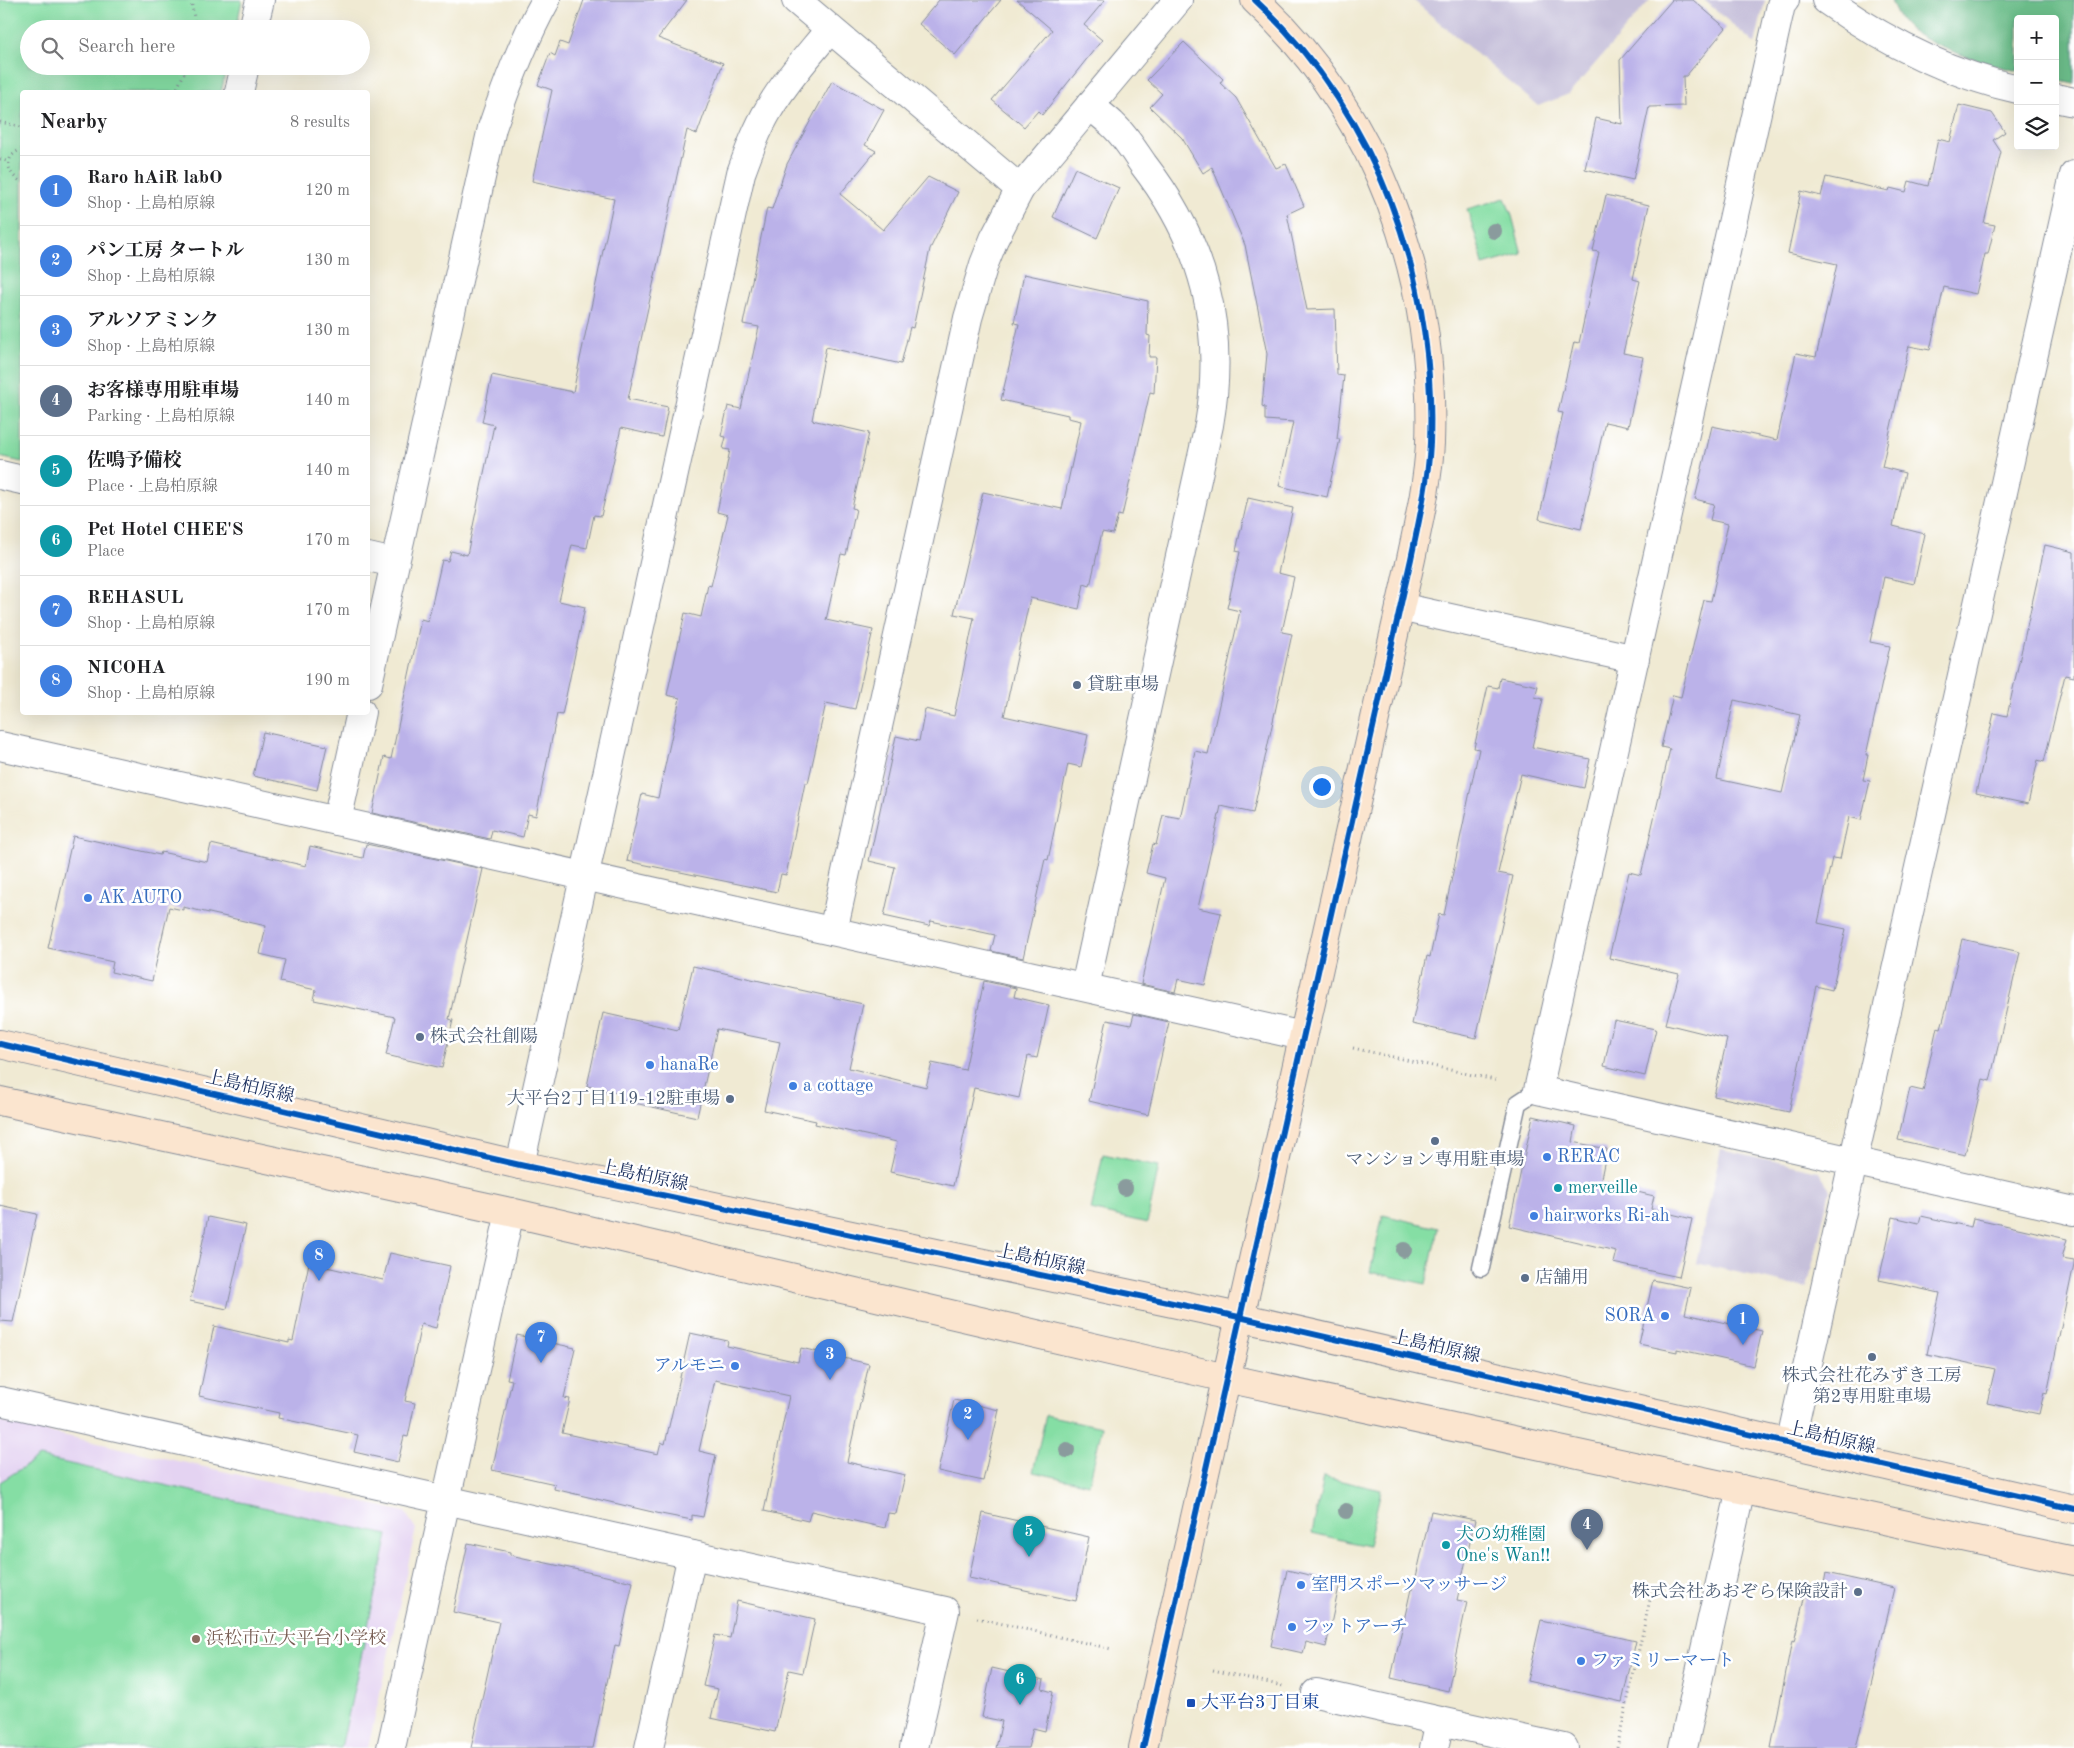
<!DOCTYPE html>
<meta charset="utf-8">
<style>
:root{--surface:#fff;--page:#f2f2f2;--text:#202124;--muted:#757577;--line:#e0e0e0;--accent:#b5179e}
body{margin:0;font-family:"Old Standard TT","Noto Serif JP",serif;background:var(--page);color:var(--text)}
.controls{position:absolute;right:15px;top:15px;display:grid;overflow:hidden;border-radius:5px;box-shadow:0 5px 20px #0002}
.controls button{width:45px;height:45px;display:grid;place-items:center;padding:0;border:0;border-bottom:1px solid var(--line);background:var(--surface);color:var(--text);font:25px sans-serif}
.you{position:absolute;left:1321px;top:786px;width:18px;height:18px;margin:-12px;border:4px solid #fff;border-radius:50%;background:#1a73e8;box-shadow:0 0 0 8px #1a73e833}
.badge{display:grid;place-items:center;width:32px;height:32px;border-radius:50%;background:var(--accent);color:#fff;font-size:16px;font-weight:700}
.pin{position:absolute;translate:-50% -41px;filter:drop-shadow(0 1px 2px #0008)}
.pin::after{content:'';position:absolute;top:26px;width:18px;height:15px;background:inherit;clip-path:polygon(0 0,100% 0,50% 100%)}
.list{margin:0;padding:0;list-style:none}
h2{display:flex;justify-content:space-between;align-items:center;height:65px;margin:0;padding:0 20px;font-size:21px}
h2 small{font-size:16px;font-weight:400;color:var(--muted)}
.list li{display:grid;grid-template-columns:32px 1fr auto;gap:15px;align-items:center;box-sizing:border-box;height:70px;padding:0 20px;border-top:1px solid var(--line)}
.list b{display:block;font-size:19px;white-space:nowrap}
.list p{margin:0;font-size:16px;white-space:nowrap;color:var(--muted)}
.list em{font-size:16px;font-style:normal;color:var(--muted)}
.icon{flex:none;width:28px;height:28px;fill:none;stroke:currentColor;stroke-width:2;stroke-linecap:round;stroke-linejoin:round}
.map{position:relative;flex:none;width:2074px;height:1748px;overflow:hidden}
.search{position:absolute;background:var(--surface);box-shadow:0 5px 20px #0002;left:20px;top:20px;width:350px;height:55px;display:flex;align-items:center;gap:12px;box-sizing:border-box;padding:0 18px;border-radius:28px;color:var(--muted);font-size:19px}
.panel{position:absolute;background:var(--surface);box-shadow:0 5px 20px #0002;left:20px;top:90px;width:350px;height:625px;border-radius:5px}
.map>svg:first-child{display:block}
</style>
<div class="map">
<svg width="2074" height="1748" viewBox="0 0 2074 1748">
<rect width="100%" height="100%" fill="#fff"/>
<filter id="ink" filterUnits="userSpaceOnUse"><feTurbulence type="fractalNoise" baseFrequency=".02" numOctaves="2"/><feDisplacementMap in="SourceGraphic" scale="10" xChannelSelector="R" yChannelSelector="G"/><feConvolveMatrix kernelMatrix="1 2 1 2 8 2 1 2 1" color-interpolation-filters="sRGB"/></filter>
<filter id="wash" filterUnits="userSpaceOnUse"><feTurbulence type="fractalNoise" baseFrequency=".0096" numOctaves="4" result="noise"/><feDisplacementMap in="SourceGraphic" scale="20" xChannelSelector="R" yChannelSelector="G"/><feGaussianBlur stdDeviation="1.12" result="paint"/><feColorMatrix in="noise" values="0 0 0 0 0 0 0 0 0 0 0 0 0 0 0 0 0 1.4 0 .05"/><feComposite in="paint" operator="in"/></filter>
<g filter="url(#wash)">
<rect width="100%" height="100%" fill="#f0ead3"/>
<polygon fill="#e4d3f2" points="0,1421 405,1512 416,1529 368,1748 0,1748"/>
<g fill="#c6c0da">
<polygon points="1413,0 1650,0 1569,94 1538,106"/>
<polygon points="1704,0 1765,0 1755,44"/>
<polygon points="1721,1149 1818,1171 1830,1189 1807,1288 1696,1263"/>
</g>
<g fill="#85dea4" stroke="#508681">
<polygon points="0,0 242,0 236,29 29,29 29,66 227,66 221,92 22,92 22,462 0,457"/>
<polygon points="1505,198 1512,216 1522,254 1483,265 1479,246 1467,209"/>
<polygon points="1103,1154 1159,1166 1147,1223 1091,1210"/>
<polygon points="1383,1215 1438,1228 1426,1284 1370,1272"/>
<polygon points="1046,1415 1102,1427 1089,1484 1033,1472"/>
<polygon points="39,1457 388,1535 341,1748 0,1748 0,1482"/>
<polygon points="1324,1477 1381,1490 1368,1546 1312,1533"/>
</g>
<path fill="#6cbd8a" stroke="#447674" d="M1891,0H2074V84L2055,80V19H2018V71C1990,65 1922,45 1904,24C1898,17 1894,8 1891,0Z"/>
<g id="blocks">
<g fill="#bbb2e9" fill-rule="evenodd">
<polygon points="584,0 687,0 658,38 723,63 697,134 687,130 628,399 668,407 662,437 621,428 601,516 594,515 587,548 572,545 559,601 585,607 562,715 557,714 536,816 528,814 523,837 492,830 490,839 372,813 384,757 391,759 421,619 428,621 442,560 448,561 451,551 467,555 494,425 482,422 492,375 573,392 614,199 532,181 552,90 538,85 550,53 555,56 560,42 568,45"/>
<polygon points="939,0 1001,0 955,55 919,24"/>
<polygon points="1017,0 1105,0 1084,25 1102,40 1042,115 1038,111 1024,127 992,100 1052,30"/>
<polygon points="1672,0 1693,0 1726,28 1686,76 1683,76 1684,106 1649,107 1633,180 1585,169 1596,118 1622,124 1620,60"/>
<polygon points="1184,42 1223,79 1220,83 1236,98 1276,168 1286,164 1304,206 1287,214 1307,310 1335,309 1337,375 1344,376 1337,439 1340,439 1327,497 1279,486 1293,422 1265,420 1265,407 1262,406 1267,354 1245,245 1212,167 1203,173 1182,138 1150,107 1162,94 1147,80"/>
<polygon points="832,81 884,110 865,145 876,151 840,194 883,230 928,177 958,192 930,249 913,328 910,327 901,364 826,347 812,420 869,433 852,508 856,509 846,555 841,554 826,620 873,630 855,709 826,703 808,783 805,783 786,875 781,874 777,892 627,861 642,794 658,798 680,698 667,695 685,613 701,617 708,585 711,586 728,515 717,512 730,450 723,449 726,437 721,436 728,406 741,409 759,327 743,324 767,208 772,209 787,164"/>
<path d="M1959,105L1992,113L2005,132L1993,140L2001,152L1984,223L1995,225L1988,254H1985L1976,294L1944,287L1930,350L1909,346L1882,467L1905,473L1893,526L1925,534L1914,584L1884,577L1870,642L1890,646L1866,755H1868L1863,780L1870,781L1861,820L1849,817L1840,859L1832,858L1818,923L1846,929L1832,990L1816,986L1789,1112L1714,1096L1727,1039L1666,1024L1679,974L1609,958L1629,872L1641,875L1670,749L1661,747L1673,695L1681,697L1704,600L1711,601L1728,524L1710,520L1714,504L1695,499L1712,426L1777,440L1796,353L1816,357L1837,264L1788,253L1801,191L1821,196L1826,177L1889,191L1890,188L1906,192L1909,181L1928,186L1938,139L1950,142ZM1734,700L1800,715L1782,793L1717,779Z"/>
<polygon points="1075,168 1119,188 1097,238 1053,217"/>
<polygon points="1606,195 1649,205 1633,279 1640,281 1623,353 1643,357 1628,427 1605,422 1581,529 1539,519 1563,413 1558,412 1574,342 1579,343 1599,252 1593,251"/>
<polygon points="1024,274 1148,301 1147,335 1150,336 1149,357 1156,357 1154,393 1150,392 1122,516 1118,515 1113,534 1102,532 1090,586 1084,584 1079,609 1030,598 1004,716 1088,735 1081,767 1068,764 1048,860 1045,859 1023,958 991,951 995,935 931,921 929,926 884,916 895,867 869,861 896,736 919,741 925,709 954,716 974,618 954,614 983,492 1062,509 1081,421 1068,418 1068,415 1001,400 1019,324 1014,323"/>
<polygon points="1248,498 1293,508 1278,573 1294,577 1282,632 1292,634 1253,813 1221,806 1198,908 1221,913 1205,985 1178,979 1175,992 1141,984 1165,878 1146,873 1153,844 1156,845 1163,815 1180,818 1195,751 1208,754 1240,611 1227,608 1240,552 1236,551"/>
<polygon points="2045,545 2074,552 2074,677 2065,675 2044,762 2038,760 2028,804 1976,793 1994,713 2007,716"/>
<polygon points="1500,678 1538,686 1535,697 1543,699 1532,747 1590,759 1584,788 1521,774 1498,873 1513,876 1476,1038 1412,1024 1427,956 1430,957 1439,914 1444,915 1479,749 1474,748 1488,686 1498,688"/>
<polygon points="263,732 327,746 317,790 253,776"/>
<polygon points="73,836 160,855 161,852 207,862 211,844 306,866 310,846 363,858 366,844 483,869 449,1019 453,1020 442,1068 386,1055 395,1017 314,1000 316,990 280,982 285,960 260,954 266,926 183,907 183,910 169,907 152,981 111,972 113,962 48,948"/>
<polygon points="1962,939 2020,952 1990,1081 1983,1079 1965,1155 1898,1140 1910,1088 1923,1091 1937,1027 1941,1028 1946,1010"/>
<polygon points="693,966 863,1004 849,1068 926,1087 932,1063 965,1070 984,981 1016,988 1014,997 1049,1005 1037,1058 1028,1056 1019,1098 974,1088 953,1186 890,1172 897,1142 815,1124 816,1121 764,1110 780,1042 717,1029 697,1117 621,1100 623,1094 587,1086 603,1013 678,1030"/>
<polygon points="1134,1014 1169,1022 1148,1115 1089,1101 1107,1020 1131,1025"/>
<polygon points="1614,1020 1656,1029 1645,1076 1604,1066"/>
<polygon points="1533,1116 1576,1126 1573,1142 1607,1149 1600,1183 1654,1196 1651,1209 1692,1219 1679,1277 1613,1263 1616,1251 1509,1226"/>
<polygon points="0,1206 37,1214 13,1322 0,1321"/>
<polygon points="1921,1216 1971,1227 1973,1218 2067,1239 2062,1258 2074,1260 2074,1264 2047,1394 2044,1393 2039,1414 1987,1403 1995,1369 1927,1354 1940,1293 1879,1280 1893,1217 1919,1223"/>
<polygon points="208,1217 246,1225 227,1309 190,1301"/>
<polygon points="390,1253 450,1266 436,1328 421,1324 405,1401 415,1403 408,1437 404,1436 398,1462 354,1452 358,1435 278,1418 279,1413 199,1396 214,1326 289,1343 289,1340 293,1341 309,1263 383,1280"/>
<polygon points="1653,1280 1691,1288 1685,1314 1762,1331 1754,1366 1677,1349 1677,1352 1639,1344"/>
<polygon points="690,1333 728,1341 727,1346 798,1362 801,1348 869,1364 847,1462 905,1475 896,1514 888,1513 885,1528 811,1511 808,1521 764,1511 789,1396 715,1380 699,1451 716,1455 703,1517 692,1515 692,1520 661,1514 554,1489 555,1484 492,1470 512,1380 507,1379 517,1335 575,1348 564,1398 570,1399 562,1433 658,1454 661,1442 665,1444"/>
<polygon points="954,1400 999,1410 983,1481 938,1471"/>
<polygon points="1431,1511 1475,1520 1457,1600 1467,1602 1448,1691 1391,1678 1411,1589 1413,1590"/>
<polygon points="983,1513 1089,1537 1076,1601 969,1578"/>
<polygon points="468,1543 510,1552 510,1555 633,1582 619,1646 615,1645 593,1748 471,1748 499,1622 453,1612"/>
<polygon points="1287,1570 1340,1582 1326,1647 1306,1642 1303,1653 1271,1646"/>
<polygon points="1826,1573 1894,1588 1856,1748 1771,1748 1792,1641 1794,1642 1806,1590 1822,1594"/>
<polygon points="737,1601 815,1619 803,1673 789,1670 775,1732 711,1718 718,1689 703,1686 715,1635 730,1638"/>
<polygon points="1541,1620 1636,1641 1622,1702 1527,1681"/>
<polygon points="992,1668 1044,1680 1042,1689 1053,1692 1045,1731 1033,1728 1028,1748 996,1748 1002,1721 982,1717"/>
</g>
</g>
</g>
<g filter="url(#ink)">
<use href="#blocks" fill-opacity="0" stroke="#868c98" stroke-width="1"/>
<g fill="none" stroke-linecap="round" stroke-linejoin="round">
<g stroke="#868c98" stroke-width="19">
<polyline id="lane" points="1481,1268 1518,1103 1538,1090"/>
</g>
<g stroke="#868c98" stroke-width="30">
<g id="street">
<polyline points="796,0 1020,189"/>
<polyline points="1785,0 1781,5 1538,1090 2074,1211"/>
<path d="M1826,0C1884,41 1948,74 2018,89"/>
<polyline points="253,29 260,0"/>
<polyline points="239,92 245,66"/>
<polyline points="2055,98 2074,102"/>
<polyline points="0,475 22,480"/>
<polyline points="368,557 394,563"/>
<polyline points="1400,607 1635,659"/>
<path d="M368,684L492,128C507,84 523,41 546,0"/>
<polyline points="0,746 1303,1036"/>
<polyline points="337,821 361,712"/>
<polyline points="833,931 968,318 984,264 994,239 1020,189 1178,0"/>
<path d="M1085,987L1209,425C1226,327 1204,243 1143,164C1134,151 1125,136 1113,125C1106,118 1097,112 1090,105"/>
<path d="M520,1165L741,173C749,151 757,129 769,109C786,80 809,55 830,29"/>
<polyline points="0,1401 945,1611 914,1748"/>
<polyline points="1790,1444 2074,175"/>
<polyline points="1316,1693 1440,1721"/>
<polyline points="391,1748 510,1212"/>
<polyline points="649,1748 692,1555"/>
<polyline points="1434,1748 1440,1721 1564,1748"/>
<polyline points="1683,1748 1741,1489"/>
</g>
</g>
<g stroke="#868c98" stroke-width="30">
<g id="secondary">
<polyline points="0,1044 520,1165 1239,1317 2074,1509"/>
<polyline points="0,1101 510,1212 1226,1378 2074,1561"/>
<path d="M1143,1748L1411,559C1419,521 1428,482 1430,443C1436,278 1377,113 1255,0"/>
</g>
</g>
<g stroke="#868c98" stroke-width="3" stroke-dasharray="1 4" stroke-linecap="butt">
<polyline points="191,0 196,29"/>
<polyline points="175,92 188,66"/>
<polyline points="0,122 22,127"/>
<path d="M22,149C3,156 6,174 22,182"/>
<polyline points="0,159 9,162"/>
<polyline points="1353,1048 1499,1081"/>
<polyline points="977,1618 1112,1649"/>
<polyline points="1213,1670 1283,1686"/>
<polyline points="1617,1748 1653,1586"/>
</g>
<use href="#lane" stroke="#fff" stroke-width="16"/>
<use href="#street" stroke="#fff" stroke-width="28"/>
<use href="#secondary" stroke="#fbe5cf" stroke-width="28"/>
<g stroke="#fff" stroke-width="9">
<g id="cycleway">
<polyline points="0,1044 520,1165 1239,1317 2074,1509"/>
<path d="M1143,1748L1411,559C1419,521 1428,482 1430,443C1436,278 1377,113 1255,0"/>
</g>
</g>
<use href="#cycleway" stroke="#0057b8" stroke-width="6"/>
</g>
<g fill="#8a9b9d">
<circle cx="1494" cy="231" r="8"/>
<circle cx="1125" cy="1188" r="8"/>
<circle cx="1404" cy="1250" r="8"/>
<circle cx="1067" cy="1450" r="8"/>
<circle cx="1346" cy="1511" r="8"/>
</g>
</g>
<g fill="#5c6f8a" stroke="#fff" stroke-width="2">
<circle cx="1077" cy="685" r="5"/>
<circle cx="420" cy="1037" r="5"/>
<circle cx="730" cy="1099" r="5"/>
<circle cx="1435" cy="1141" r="5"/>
<circle cx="1525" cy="1278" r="5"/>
<circle cx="1872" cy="1357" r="5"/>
<circle cx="1858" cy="1592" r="5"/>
</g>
<g fill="#3f7fe0" stroke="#fff" stroke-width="2">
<circle cx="88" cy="898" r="5"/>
<circle cx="650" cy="1065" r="5"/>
<circle cx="793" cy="1086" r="5"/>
<circle cx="1547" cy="1157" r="5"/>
<circle cx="1534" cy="1216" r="5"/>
<circle cx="1665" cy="1316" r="5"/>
<circle cx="735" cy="1366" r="5"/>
<circle cx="1301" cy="1585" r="5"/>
<circle cx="1292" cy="1627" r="5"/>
<circle cx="1581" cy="1661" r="5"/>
</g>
<g fill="#0f9aa8" stroke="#fff" stroke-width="2">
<circle cx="1558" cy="1188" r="5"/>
<circle cx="1446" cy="1545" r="5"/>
</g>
<circle fill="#8d6e63" stroke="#fff" stroke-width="2" cx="196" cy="1639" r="5"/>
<rect fill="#1a4fb4" stroke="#fff" stroke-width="2" x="1186" y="1698" width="10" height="10" rx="2.5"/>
<g text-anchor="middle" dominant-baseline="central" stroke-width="5" stroke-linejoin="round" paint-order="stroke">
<g font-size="18" fill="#4e5e75" stroke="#fff" text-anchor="start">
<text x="1087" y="685">貸駐車場</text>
<text x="430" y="1037">株式会社創陽</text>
<text x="720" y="1099" text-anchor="end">大平台2丁目119-12駐車場</text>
<text x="1435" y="1160" text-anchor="middle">マンション専用駐車場</text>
<text x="1535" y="1278">店舗用</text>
<text x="1872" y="1376" text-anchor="middle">株式会社花みずき工房<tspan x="1872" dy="21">第2専用駐車場</tspan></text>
<text x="1848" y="1592" text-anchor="end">株式会社あおぞら保険設計</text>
</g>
<g font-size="18" fill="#366cbe" stroke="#fff" text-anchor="start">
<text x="98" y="898">AK AUTO</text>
<text x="660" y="1065">hanaRe</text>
<text x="803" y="1086">a cottage</text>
<text x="1557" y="1157">RERAC</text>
<text x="1544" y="1216">hairworks Ri-ah</text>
<text x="1655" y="1316" text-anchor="end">SORA</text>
<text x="725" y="1366" text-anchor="end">アルモニ</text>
<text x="1311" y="1585">室門スポーツマッサージ</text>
<text x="1302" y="1627">フットアーチ</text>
<text x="1591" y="1661">ファミリーマート</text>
</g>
<g font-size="18" fill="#1b2f5e" stroke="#fff">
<text transform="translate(250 1087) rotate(13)">上島柏原線</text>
<text transform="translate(644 1176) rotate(12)">上島柏原線</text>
<text transform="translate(1041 1260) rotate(12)">上島柏原線</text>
<text transform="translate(1436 1347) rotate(13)">上島柏原線</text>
<text transform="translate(1831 1438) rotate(13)">上島柏原線</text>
</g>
<g font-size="18" fill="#0d838f" stroke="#fff" text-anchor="start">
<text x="1568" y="1188">merveille</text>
<text x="1456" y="1535">犬の幼稚園<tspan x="1456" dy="21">One's Wan!!</tspan></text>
</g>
<g font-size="18" fill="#785e54" stroke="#fff" text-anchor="start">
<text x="206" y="1639">浜松市立大平台小学校</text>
</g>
<g font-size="18" fill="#164399" stroke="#fff" text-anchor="start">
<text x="1201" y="1703">大平台3丁目東</text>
</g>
</g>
</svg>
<div class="controls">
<button>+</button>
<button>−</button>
<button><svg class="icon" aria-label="layers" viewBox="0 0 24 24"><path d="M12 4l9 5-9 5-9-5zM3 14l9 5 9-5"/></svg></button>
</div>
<div class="you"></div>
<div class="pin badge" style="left:1743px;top:1345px;background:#3f7fe0">1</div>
<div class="pin badge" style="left:968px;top:1440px;background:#3f7fe0">2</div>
<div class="pin badge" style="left:830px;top:1380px;background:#3f7fe0">3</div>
<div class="pin badge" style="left:1587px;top:1550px;background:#5c6f8a">4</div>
<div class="pin badge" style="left:1029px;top:1557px;background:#0f9aa8">5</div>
<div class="pin badge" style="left:1020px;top:1705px;background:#0f9aa8">6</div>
<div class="pin badge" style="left:541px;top:1363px;background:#3f7fe0">7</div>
<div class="pin badge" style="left:319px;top:1281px;background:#3f7fe0">8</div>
<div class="search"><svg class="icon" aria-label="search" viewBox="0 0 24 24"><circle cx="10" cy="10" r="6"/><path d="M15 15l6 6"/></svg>Search here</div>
<section class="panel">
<h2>Nearby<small>8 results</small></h2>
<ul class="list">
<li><span class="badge" style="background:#3f7fe0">1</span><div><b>Raro hAiR labO</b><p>Shop · 上島柏原線</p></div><em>120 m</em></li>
<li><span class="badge" style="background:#3f7fe0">2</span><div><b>パン工房 タートル</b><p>Shop · 上島柏原線</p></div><em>130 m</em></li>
<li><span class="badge" style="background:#3f7fe0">3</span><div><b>アルソアミンク</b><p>Shop · 上島柏原線</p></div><em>130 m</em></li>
<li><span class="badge" style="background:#5c6f8a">4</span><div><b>お客様専用駐車場</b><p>Parking · 上島柏原線</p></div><em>140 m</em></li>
<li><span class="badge" style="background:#0f9aa8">5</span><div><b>佐鳴予備校</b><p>Place · 上島柏原線</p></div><em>140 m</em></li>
<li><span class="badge" style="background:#0f9aa8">6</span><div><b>Pet Hotel CHEE'S</b><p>Place</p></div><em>170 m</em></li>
<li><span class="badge" style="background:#3f7fe0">7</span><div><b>REHASUL</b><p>Shop · 上島柏原線</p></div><em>170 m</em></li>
<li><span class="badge" style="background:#3f7fe0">8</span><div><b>NICOHA</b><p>Shop · 上島柏原線</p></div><em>190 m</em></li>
</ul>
</section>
</div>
